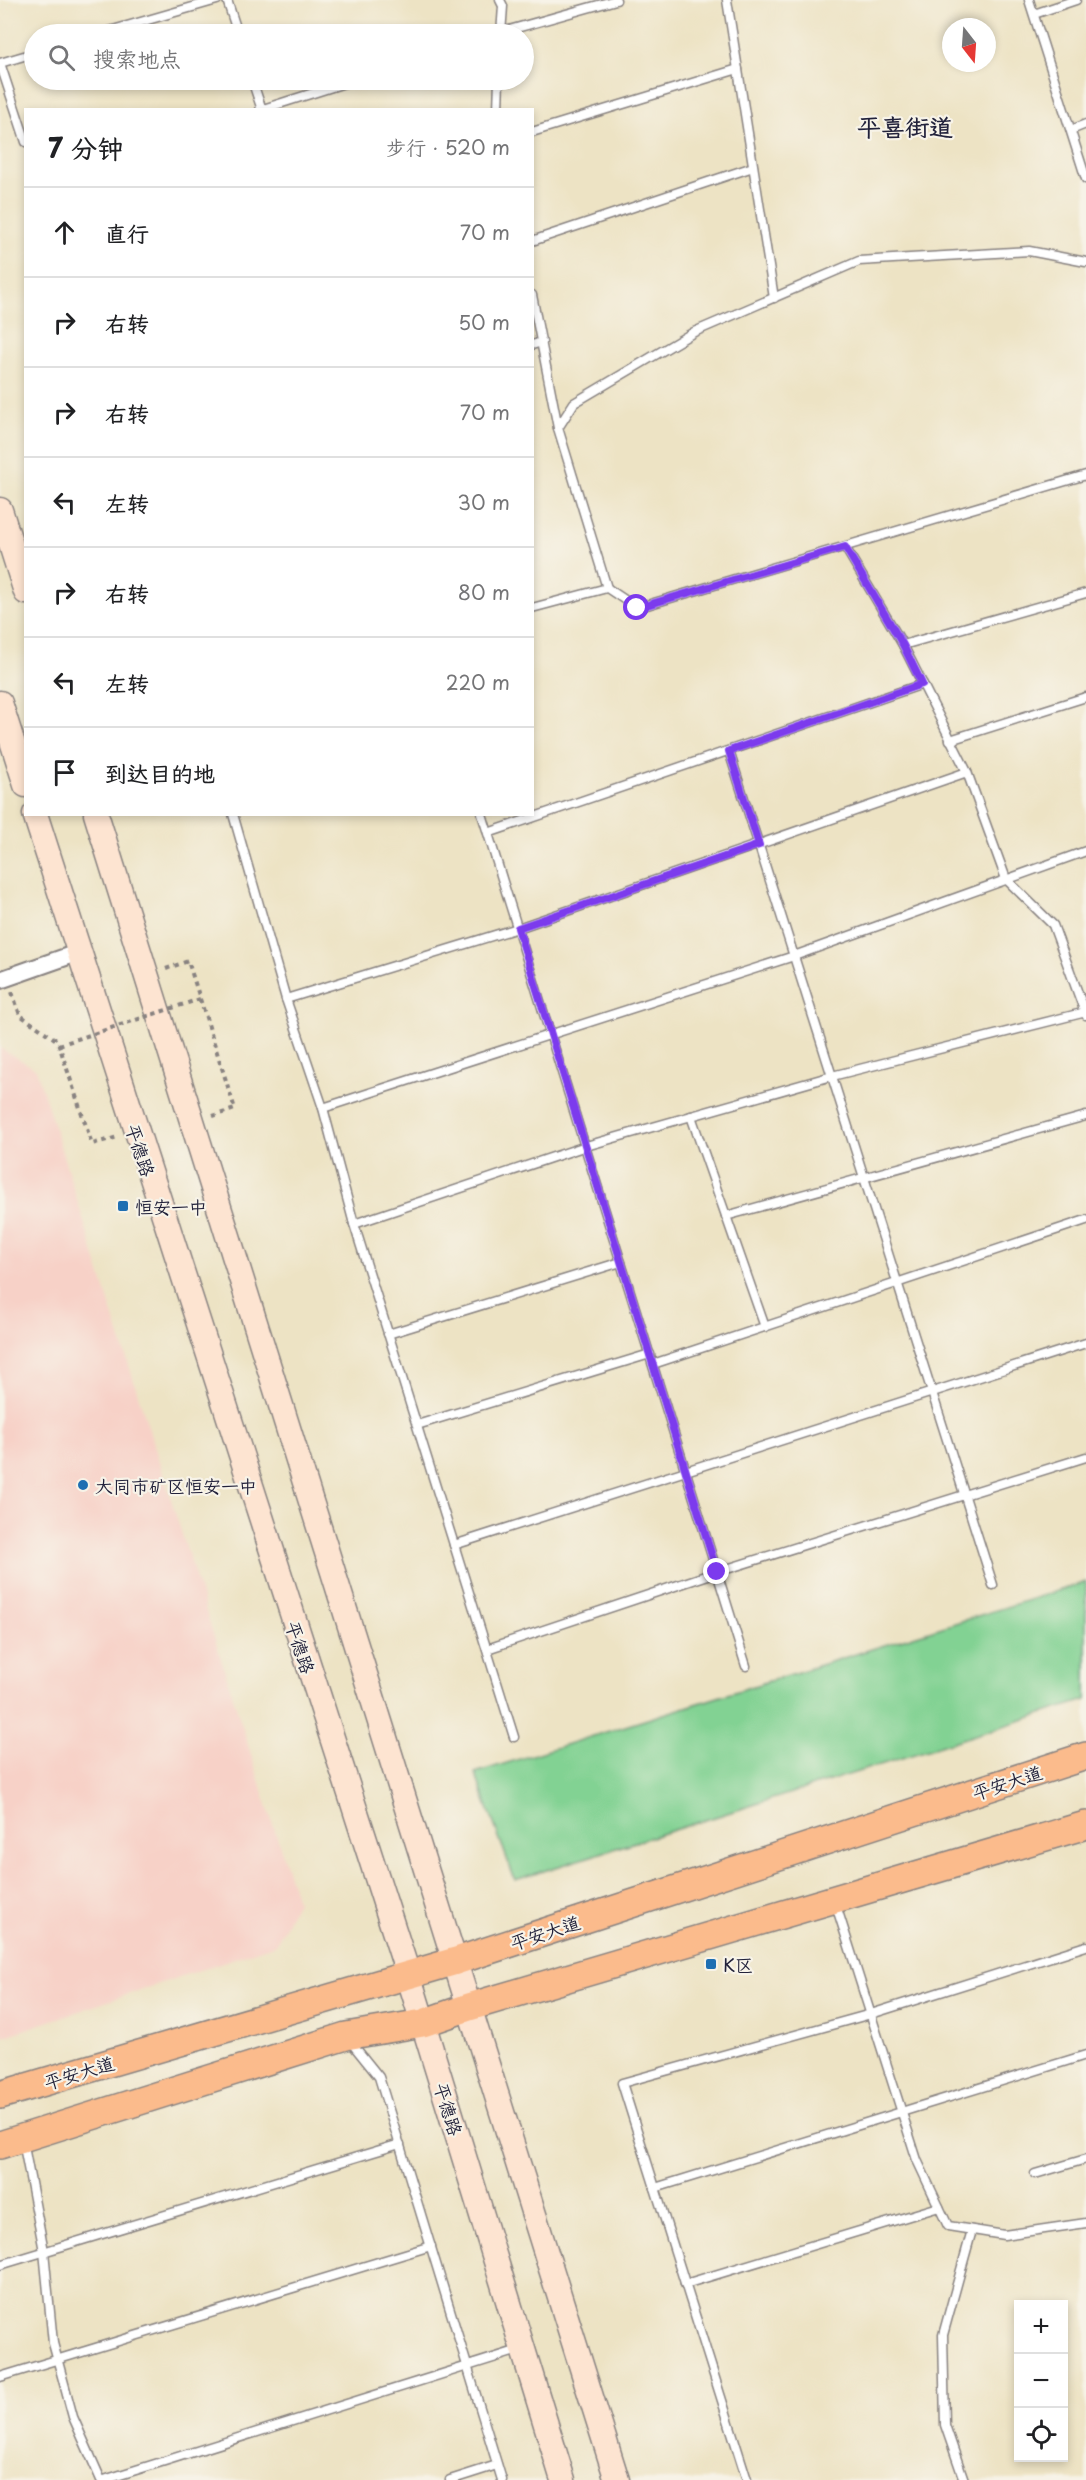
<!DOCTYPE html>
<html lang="zh">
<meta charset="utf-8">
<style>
:root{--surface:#fff;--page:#f2f2f2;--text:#202124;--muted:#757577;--line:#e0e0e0}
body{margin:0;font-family:"Playpen Sans","LXGW WenKai TC",sans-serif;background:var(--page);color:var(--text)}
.controls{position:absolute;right:18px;bottom:18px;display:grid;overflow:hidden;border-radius:0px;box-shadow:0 3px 9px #0003}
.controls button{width:54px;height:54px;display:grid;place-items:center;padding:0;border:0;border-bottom:2px solid var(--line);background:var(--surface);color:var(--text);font:30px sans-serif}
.compass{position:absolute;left:942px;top:18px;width:54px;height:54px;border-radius:50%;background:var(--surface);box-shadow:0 3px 9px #0003;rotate:163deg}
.stop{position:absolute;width:18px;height:18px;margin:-14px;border:4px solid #7c3aed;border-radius:50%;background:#fff}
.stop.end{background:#7c3aed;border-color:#fff;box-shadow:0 2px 6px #0008}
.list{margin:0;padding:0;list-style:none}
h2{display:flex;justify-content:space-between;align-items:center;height:78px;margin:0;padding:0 24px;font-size:26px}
h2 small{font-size:20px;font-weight:400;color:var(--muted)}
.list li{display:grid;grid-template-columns:39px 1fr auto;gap:18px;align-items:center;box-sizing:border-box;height:90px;padding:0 24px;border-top:2px solid var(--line)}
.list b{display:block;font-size:22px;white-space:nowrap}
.list em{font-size:20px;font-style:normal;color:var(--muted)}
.icon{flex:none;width:33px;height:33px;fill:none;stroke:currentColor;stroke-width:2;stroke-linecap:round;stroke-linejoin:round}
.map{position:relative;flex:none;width:1086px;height:2480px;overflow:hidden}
.search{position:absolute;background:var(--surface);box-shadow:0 3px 9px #0003;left:24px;top:24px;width:510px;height:66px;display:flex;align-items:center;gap:15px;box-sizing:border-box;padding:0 21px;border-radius:33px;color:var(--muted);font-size:22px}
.panel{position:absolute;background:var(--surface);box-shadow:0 3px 9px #0003;left:24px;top:108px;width:510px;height:708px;border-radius:0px}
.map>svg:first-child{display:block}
</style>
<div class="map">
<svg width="1086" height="2480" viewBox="0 0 1086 2480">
<rect width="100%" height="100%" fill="#f7f3e8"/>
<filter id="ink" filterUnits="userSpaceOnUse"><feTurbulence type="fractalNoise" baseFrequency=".0167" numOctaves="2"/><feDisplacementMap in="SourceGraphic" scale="12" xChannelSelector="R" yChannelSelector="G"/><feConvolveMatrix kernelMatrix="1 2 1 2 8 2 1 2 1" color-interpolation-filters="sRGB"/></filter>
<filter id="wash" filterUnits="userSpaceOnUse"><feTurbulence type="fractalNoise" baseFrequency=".008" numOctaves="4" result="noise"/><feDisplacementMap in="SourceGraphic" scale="24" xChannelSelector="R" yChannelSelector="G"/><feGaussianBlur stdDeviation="1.35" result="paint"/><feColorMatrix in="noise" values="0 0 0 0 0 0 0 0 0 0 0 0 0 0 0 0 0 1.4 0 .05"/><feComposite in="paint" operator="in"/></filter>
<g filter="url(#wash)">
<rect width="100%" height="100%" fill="#ede3c4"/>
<polygon fill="#f7d1c7" points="0,1048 36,1069 297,1901 276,1944 0,2038"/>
<polygon fill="#82d293" stroke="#527a67" stroke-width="1.5" points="1086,1582 1086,1700 515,1880 475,1773"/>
</g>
<g filter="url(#ink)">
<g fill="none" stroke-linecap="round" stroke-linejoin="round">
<g stroke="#888280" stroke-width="11">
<g id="service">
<polyline points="227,0 238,34"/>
<polyline points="500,0 503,6 501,34"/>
<polyline points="727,0 774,298"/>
<polyline points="1029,0 1086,179"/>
<polyline points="1034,14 1076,0"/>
<polyline points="99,34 217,0"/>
<polyline points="495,34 616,0"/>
<polyline points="252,80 262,110"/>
<polyline points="260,110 354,80"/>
<polyline points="498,110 499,80"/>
<polyline points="1071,130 1086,124"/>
<polyline points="532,132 738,69"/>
<polyline points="26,142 0,63 34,53"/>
<polyline points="532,241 753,167"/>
<polyline points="532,295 558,428"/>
<polyline points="532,345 542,342"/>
<polyline points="845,547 903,645 967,772 1006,879 1053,925 1086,1015"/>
<polyline points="607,588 558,428 574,403 694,332 859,261 1029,251 1086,262"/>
<polyline points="532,608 607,588 637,608 1086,475"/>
<polyline points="903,645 1086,593"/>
<polyline points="950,740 1086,697"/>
<polyline points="729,751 993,1585"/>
<polyline points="233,814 286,999 323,1108 354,1224 514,1737"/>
<polyline points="482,814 746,1666"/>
<polyline points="488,833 923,684"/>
<polyline points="286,999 518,928 967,772"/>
<polyline points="323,1108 794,956 1086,851"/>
<polyline points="691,1116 765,1327"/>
<polyline points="726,1216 1086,1116"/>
<polyline points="354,1224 586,1146 832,1076 1086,1012"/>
<polyline points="388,1334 621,1262"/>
<polyline points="653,1364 1086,1220"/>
<polyline points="417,1425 650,1354"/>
<polyline points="454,1545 1086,1343"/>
<polyline points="487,1649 717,1572 1086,1457"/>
<polyline points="835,1902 917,2160 948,2226 1004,2235 1086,2223"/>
<polyline points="350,2041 379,2077 502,2480"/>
<polyline points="23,2141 44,2251 53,2343 73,2417 101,2480"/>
<polyline points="1035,2174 1086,2159"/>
<polyline points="655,2188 1086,2055"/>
<polyline points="0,2265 400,2144"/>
<polyline points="685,2284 939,2207"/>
<polyline points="0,2377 431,2246"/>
<polyline points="104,2480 522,2349"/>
<polyline points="450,2480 497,2465"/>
<polyline points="747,2480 622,2083 871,2014 1086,1946"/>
<polyline points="964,2480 945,2425 943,2335 972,2230"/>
</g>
</g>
<g stroke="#888280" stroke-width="20">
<polyline id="minor" points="0,980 77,953"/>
</g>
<g stroke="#888280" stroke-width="27">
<g id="secondary">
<polyline points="0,510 26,592"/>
<polyline points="0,703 26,785"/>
<polyline points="35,814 408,1974 563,2480"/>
<polyline points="96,814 617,2480"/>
</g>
</g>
<g stroke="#888280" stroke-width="30">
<g id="primary">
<polyline points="0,2095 456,1961 1086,1756"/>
<polyline points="0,2145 346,2036 423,2023 469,2007 1086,1825"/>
</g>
</g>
<g stroke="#888280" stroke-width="4" stroke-dasharray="4.5 4.5" stroke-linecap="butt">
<polyline points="166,969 188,961 235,1109 213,1116"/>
<polyline points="12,992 20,1015 55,1039 59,1045 92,1144 118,1137"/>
</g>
<use href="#service" stroke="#fff" stroke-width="8"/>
<use href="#minor" stroke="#fff" stroke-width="16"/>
<use href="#secondary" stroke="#fde4d1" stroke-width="24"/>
<use href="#primary" stroke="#fbbb8c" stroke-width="27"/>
<polyline stroke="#888280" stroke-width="4" stroke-dasharray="4.5 4.5" stroke-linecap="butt" points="59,1045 200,999"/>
</g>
</g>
<g fill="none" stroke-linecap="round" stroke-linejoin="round" filter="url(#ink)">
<polyline stroke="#7c3aed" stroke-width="8" points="637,608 845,547 903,645 922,684 729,751 759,845 518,928 717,1572"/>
</g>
<g fill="#1f6fb2" stroke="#f7f3e8" stroke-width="2">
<rect x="117" y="1200" width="12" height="12" rx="3"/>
<circle cx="83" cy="1485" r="6"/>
<rect x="705" y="1958" width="12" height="12" rx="3"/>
</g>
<g text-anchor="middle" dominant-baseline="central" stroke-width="4.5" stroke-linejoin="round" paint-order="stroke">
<g font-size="18" fill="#22223b" stroke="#f7f3e8">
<text transform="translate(141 1150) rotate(72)">平德路</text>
<text transform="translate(301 1647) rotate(72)">平德路</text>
<text transform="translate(1007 1782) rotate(-18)">平安大道</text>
<text transform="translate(545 1932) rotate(-18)">平安大道</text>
<text transform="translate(79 2072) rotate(-17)">平安大道</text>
<text transform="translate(449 2109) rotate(73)">平德路</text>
</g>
<g font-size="18" fill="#22223b" stroke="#f7f3e8" text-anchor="start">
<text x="135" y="1206">恒安一中</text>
<text x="95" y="1485">大同市矿区恒安一中</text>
<text x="723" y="1964">K区</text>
</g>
<g font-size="24" font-weight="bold" fill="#22223b" stroke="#f7f3e8">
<text x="905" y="126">平喜街道</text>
</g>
</g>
</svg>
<div class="controls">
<button>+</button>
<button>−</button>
<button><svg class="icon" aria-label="locate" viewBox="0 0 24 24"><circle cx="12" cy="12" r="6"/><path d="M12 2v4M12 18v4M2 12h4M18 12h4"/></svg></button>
</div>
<svg class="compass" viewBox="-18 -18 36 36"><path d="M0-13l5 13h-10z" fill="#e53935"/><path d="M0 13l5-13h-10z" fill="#757577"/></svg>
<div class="stop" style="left:637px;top:608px"></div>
<div class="stop end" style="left:717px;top:1572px"></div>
<div class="search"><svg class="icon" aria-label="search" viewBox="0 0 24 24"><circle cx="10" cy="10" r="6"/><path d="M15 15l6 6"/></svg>搜索地点</div>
<section class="panel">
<h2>7 分钟<small>步行 · 520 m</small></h2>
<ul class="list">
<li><svg class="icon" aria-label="ahead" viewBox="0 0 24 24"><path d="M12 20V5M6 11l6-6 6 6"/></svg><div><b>直行</b></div><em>70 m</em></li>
<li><svg class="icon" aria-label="right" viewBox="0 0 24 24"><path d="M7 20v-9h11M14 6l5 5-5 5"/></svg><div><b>右转</b></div><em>50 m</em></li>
<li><svg class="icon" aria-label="right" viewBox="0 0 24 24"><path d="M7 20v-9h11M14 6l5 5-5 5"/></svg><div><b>右转</b></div><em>70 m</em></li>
<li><svg class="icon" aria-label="left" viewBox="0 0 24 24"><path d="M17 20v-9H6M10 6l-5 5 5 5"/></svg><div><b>左转</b></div><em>30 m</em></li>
<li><svg class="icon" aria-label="right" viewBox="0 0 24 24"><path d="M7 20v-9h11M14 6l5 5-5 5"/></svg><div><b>右转</b></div><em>80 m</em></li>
<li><svg class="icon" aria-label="left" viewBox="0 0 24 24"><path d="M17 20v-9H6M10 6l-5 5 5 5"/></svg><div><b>左转</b></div><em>220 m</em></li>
<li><svg class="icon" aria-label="arrive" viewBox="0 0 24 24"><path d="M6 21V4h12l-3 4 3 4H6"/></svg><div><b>到达目的地</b></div></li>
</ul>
</section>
</div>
